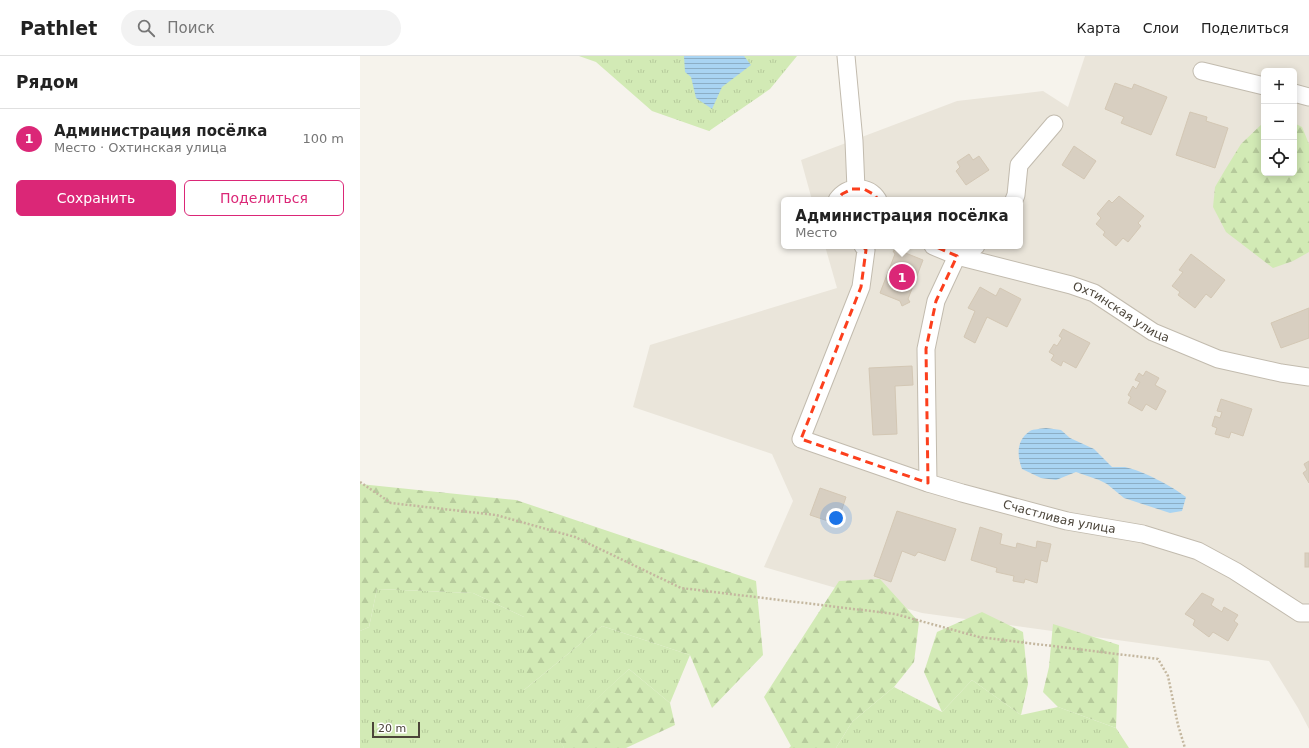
<!DOCTYPE html>
<html lang="ru">
<meta charset="utf-8">
<style>
:root{--surface:#fff;--page:#f2f2f2;--text:#222;--muted:#767676;--line:#e0e0e0;--accent:#db2777}
body{margin:0;font-family:"DejaVu Sans",sans-serif;background:var(--page);color:var(--text)}
.controls{position:absolute;right:12px;top:12px;display:grid;overflow:hidden;border-radius:6px;box-shadow:0 2px 10px #0003}
.controls button{width:36px;height:36px;display:grid;place-items:center;padding:0;border:0;border-bottom:1px solid var(--line);background:var(--surface);color:var(--text);font:20px sans-serif}
.scale{position:absolute;left:12px;bottom:10px;width:48px;box-sizing:border-box;padding-left:4px;border:2px solid #4b4439;border-top:0;font-size:11px;line-height:14px;white-space:nowrap;color:#4b4439;-webkit-text-stroke:3px #fff;paint-order:stroke}
.you{position:absolute;left:476px;top:462px;width:14px;height:14px;margin:-10px;border:3px solid #fff;border-radius:50%;background:#1a73e8;box-shadow:0 0 0 6px #1a73e833}
.badge{display:grid;place-items:center;width:26px;height:26px;border-radius:50%;background:var(--accent);color:#fff;font-size:13px;font-weight:700}
.pin{position:absolute;translate:-50% -50%;border:2px solid #fff;box-shadow:0 1px 4px #0006}
.popup{position:absolute;left:421px;top:141px;width:242px;height:52px;box-sizing:border-box;display:grid;place-content:center;border-radius:6px;background:var(--surface);filter:drop-shadow(0 1px 3px #0005);font-size:13px;white-space:nowrap;color:var(--muted)}
.popup b{font-size:15px;color:var(--text)}
.popup::after{content:'';position:absolute;left:50%;top:100%;margin-left:-8px;border:8px solid transparent;border-top-color:var(--surface)}
.list{margin:0;padding:0;list-style:none}
h2{display:flex;justify-content:space-between;align-items:center;height:52px;margin:0;padding:0 16px;font-size:17px}
h2 small{font-size:13px;font-weight:400;color:var(--muted)}
.list li{display:grid;grid-template-columns:26px 1fr auto;gap:12px;align-items:center;box-sizing:border-box;height:60px;padding:0 16px;border-top:1px solid var(--line)}
.list b{display:block;font-size:15px;white-space:nowrap}
.list p{margin:0;font-size:13px;white-space:nowrap;color:var(--muted)}
.list em{font-size:13px;font-style:normal;color:var(--muted)}
.actions{display:flex;gap:8px;padding:12px 16px}
.actions a{flex:1;padding:9px 0;border:1px solid var(--accent);border-radius:6px;text-align:center;font-size:14px;color:var(--accent)}
.actions .main{background:var(--accent);color:#fff}
.icon{flex:none;width:22px;height:22px;fill:none;stroke:currentColor;stroke-width:2;stroke-linecap:round;stroke-linejoin:round}
.map{position:relative;flex:none;width:949px;height:692px;overflow:hidden}
header{display:flex;align-items:center;gap:24px;box-sizing:border-box;height:56px;padding:0 20px;background:var(--surface);border-bottom:1px solid var(--line)}
header strong{font-size:19px}
nav{display:flex;gap:22px;margin-inline-start:auto;font-size:14px}
.search{width:280px;height:36px;background:var(--page);display:flex;align-items:center;gap:10px;box-sizing:border-box;padding:0 14px;border-radius:22px;color:var(--muted);font-size:15px}
main{display:flex}
aside{flex:1;background:var(--surface)}
.map>svg:first-child{display:block}
</style>
<header>
<strong>Pathlet</strong>
<div class="search"><svg class="icon" aria-label="search" viewBox="0 0 24 24"><circle cx="10" cy="10" r="6"/><path d="M15 15l6 6"/></svg>Поиск</div>
<nav><a>Карта</a><a>Слои</a><a>Поделиться</a></nav>
</header>
<main>
<aside>
<h2>Рядом<small></small></h2>
<ul class="list">
<li><span class="badge">1</span><div><b>Администрация посёлка</b><p>Место · Охтинская улица</p></div><em>100 m</em></li>
</ul>
<div class="actions"><a class="main">Сохранить</a><a>Поделиться</a></div>
</aside>
<div class="map">
<svg width="949" height="692" viewBox="0 0 949 692">
<defs>
<pattern id="grass-tufts" width="24" height="20" patternUnits="userSpaceOnUse"><rect width="24" height="20" fill="#d2eab5"/><path d="M3 7l-1-3M5 7V3M7 7l1-3M15 17l-1-3M17 17v-4M19 17l1-3" fill="none" stroke="#b6ca9c"/></pattern>
<pattern id="forest-firs" width="22" height="20" patternUnits="userSpaceOnUse"><rect width="22" height="20" fill="#d2eab5"/><path d="M5 1l3.5 6h-7zM16 11l3.5 6h-7z" fill="#b6ca9c"/></pattern>
<pattern id="water-rules" width="6" height="5" patternUnits="userSpaceOnUse"><rect width="6" height="5" fill="#a9d4f2"/><path d="M0 2.5h6" fill="none" stroke="#8caec5"/></pattern>
</defs>
<rect width="100%" height="100%" fill="#f6f3ec"/>
<path fill="#eae5da" fill-rule="evenodd" d="M725,0H949V673L938,652L909,605L562,557L404,511L433,445L412,398L273,351L290,289L477,232L465,190H660V144H452L441,104L597,45L683,35L708,51ZM904,15H934V117H904Z"/>
<g fill="url(#grass-tufts)">
<polygon points="219,0 437,0 410,33 349,75 292,55 236,6"/>
<polygon points="17,533 113,537 164,561 164,634 242,570 330,599 310,647 269,613 198,679 204,692 0,692 0,575 9,571"/>
<polygon points="612,624 661,659 698,651 756,672 769,692 476,692 492,666 534,631 582,656"/>
</g>
<g fill="url(#forest-firs)">
<polygon points="904,66 904,117 934,117 934,67 942,71 949,88 949,196 933,205 913,212 866,176 853,151 855,131 865,114 881,88"/>
<polygon points="0,428 156,444 396,525 403,599 352,652 330,599 242,570 164,634 164,561 113,537 17,533 9,571 0,575"/>
<polygon points="520,523 559,566 554,606 534,631 492,666 476,692 429,692 431,690 404,641 479,525"/>
<polygon points="622,556 663,576 668,628 661,659 612,624 582,656 564,616 577,576"/>
<polygon points="693,568 759,589 756,672 698,651 683,636 689,611"/>
<polygon points="269,613 310,647 315,669 266,692 204,692 197,679"/>
</g>
<g fill="url(#water-rules)">
<polygon points="324,0 384,0 391,9 362,31 352,53 336,42 331,21 325,16"/>
<path d="M686,372L701,374L710,382L734,393L752,411C756,411 761,411 765,411C783,415 812,430 826,441L822,455L810,457L764,442L747,428L739,424L716,416L696,424L681,422L662,413C657,400 656,384 670,375C673,373 681,373 686,372Z"/>
</g>
<g fill="#d8cfc1" stroke="#d3c7b4">
<polygon points="755,27 772,33 774,28 807,41 791,79 761,67 764,61 745,53"/>
<polygon points="830,56 847,61 846,65 868,72 855,112 816,99"/>
<polygon points="714,90 736,105 724,123 702,109"/>
<polygon points="609,98 613,104 619,100 629,114 606,129 596,115 600,111 597,106"/>
<polygon points="759,140 784,160 778,167 781,170 768,186 763,182 756,190 743,179 745,176 736,168 741,162 737,158 749,144 752,147"/>
<polygon points="541,192 543,196 563,204 548,243 550,246 542,250 540,245 520,237 535,198 533,195"/>
<polygon points="831,198 865,224 851,242 846,238 835,252 818,239 820,236 812,230 823,216 819,214"/>
<polygon points="620,231 636,240 640,232 661,243 647,271 627,261 615,287 604,281 615,255 608,252"/>
<polygon points="949,252 949,282 921,292 911,267"/>
<polygon points="703,273 730,287 716,312 703,305 701,310 691,304 694,299 689,296 694,288 697,290 702,282 699,280"/>
<polygon points="552,310 553,329 535,330 537,378 513,379 509,312"/>
<polygon points="786,315 799,322 795,329 806,335 796,354 786,348 782,355 768,347 771,341 768,339 773,330 776,333 780,326 775,324 779,317 783,320"/>
<polygon points="861,343 892,353 883,380 871,376 869,382 855,378 857,372 852,370 855,360 860,362 862,356 857,355"/>
<polygon points="949,405 949,427 943,417 947,414 944,408"/>
<polygon points="460,432 486,441 477,468 450,459"/>
<polygon points="537,455 596,473 585,505 558,496 555,500 542,495 531,526 514,520"/>
<polygon points="620,471 642,478 640,488 656,492 657,487 676,492 677,485 691,488 687,506 681,504 677,527 665,523 664,527 653,525 654,520 636,516 637,512 611,504"/>
<rect x="945" y="497" width="4" height="14"/>
<polygon points="842,537 854,543 851,549 862,556 864,551 878,559 874,565 878,568 868,585 853,576 849,581 833,569 835,564 825,558"/>
</g>
<g fill="none" stroke-linecap="round" stroke-linejoin="round">
<g stroke="#c2bbae" stroke-width="19">
<g id="street">
<polyline points="486,0 494,85 496,133"/>
<polyline points="842,15 904,30"/>
<polyline points="934,37 949,41"/>
<path d="M477,144C487,130 508,128 518,144"/>
<polyline points="654,144 656,139 659,109 694,68"/>
<path id="s1" d="M503,190L506,194L501,231L441,383L568,427L602,437L707,465L783,478L838,495L875,515L940,557H949"/>
<path id="s2" d="M573,190L597,200L711,229L734,237L793,276L858,303L921,317L949,321"/>
<polyline points="568,427 566,293 576,245 597,200 616,190"/>
</g>
</g>
<polyline stroke="#c4b79f" stroke-width="2.5" stroke-dasharray="2 2" stroke-linecap="butt" points="0,426 31,447 136,459 215,481 321,532 535,558 619,581 798,603 808,620 818,669 825,692"/>
<use href="#street" stroke="#fff" stroke-width="17"/>
</g>
<path fill="none" stroke="#fc3f1d" stroke-width="3" stroke-dasharray="8 5" stroke-linejoin="round" d="M492,133H504L515,139L521,149L520,167L597,200L576,245L566,293L568,427L441,383L501,231L506,194L496,182L485,179L476,171L472,159L474,148L482,138Z"/>
<g text-anchor="middle" dominant-baseline="central" stroke-width="4" stroke-linejoin="round" paint-order="stroke">
<g font-size="12" fill="#4b4439" stroke="#fff">
<text stroke="none"><textPath href="#s2" startOffset="201">Охтинская улица</textPath></text>
<text stroke="none"><textPath href="#s1" startOffset="476">Счастливая улица</textPath></text>
</g>
</g>
</svg>
<div class="controls">
<button>+</button>
<button>−</button>
<button><svg class="icon" aria-label="locate" viewBox="0 0 24 24"><circle cx="12" cy="12" r="6"/><path d="M12 2v4M12 18v4M2 12h4M18 12h4"/></svg></button>
</div>
<div class="scale">20 m</div>
<div class="you"></div>
<div class="pin badge" style="left:542px;top:221px">1</div>
<div class="popup"><b>Администрация посёлка</b>Место</div>
</div>
</main>
